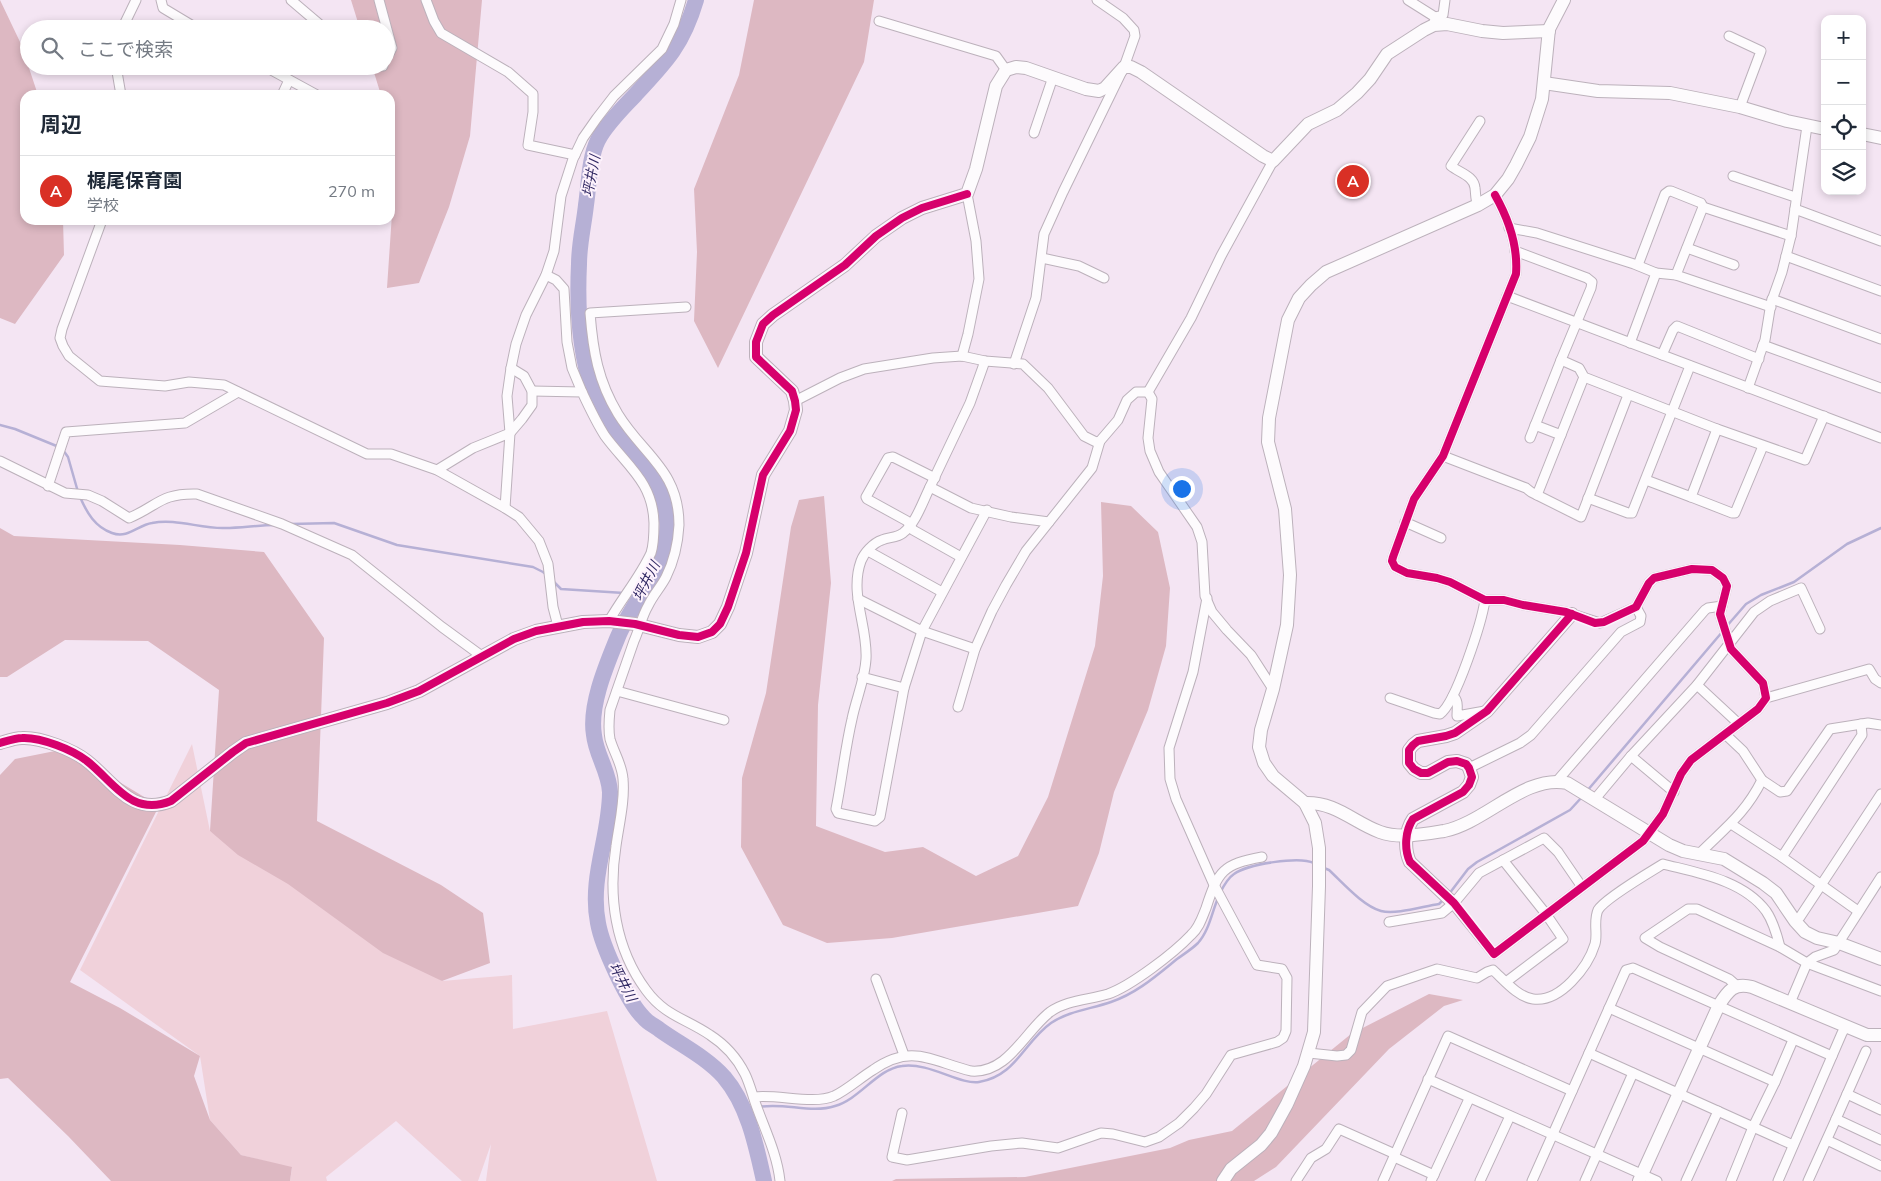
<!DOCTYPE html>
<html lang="ja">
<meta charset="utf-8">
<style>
:root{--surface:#fff;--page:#f2f2f3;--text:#1f2937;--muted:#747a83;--line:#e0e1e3;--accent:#d93025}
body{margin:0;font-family:Mulish,"Noto Sans JP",sans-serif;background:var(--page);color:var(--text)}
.controls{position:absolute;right:15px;top:15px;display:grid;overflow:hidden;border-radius:10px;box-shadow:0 2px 8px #0003}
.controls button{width:45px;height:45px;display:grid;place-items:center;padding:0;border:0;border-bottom:1px solid var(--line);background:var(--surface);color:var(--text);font:25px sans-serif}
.you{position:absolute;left:1181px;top:488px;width:18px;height:18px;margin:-12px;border:4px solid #fff;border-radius:50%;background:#1a73e8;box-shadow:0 0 0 8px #1a73e833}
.badge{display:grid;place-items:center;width:32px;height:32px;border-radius:50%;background:var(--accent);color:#fff;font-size:16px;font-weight:700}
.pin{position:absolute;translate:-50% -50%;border:2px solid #fff;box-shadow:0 1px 5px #0006}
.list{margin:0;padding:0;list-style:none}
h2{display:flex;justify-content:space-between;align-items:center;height:65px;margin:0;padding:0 20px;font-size:21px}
h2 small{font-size:16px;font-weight:400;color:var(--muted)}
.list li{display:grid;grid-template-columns:32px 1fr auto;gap:15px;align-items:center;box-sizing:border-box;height:70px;padding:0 20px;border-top:1px solid var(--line)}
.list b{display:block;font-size:19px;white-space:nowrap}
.list p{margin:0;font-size:16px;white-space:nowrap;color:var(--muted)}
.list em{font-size:16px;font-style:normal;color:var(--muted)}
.icon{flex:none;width:28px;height:28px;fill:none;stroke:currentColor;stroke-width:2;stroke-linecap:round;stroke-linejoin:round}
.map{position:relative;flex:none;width:1881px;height:1181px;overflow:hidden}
.search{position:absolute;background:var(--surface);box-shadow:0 2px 8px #0003;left:20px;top:20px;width:375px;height:55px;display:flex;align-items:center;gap:12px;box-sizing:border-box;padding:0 18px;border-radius:28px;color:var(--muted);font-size:19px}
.panel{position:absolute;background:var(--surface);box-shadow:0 2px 8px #0003;left:20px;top:90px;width:375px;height:135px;border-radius:15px}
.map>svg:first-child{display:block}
</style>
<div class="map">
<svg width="1881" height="1181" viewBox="0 0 1881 1181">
<rect width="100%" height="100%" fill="#f4e5f3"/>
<polygon fill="#f0d1da" points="192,744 210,831 442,981 512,975 513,1029 607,1011 657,1181 486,1181 491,1144 478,1181 462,1181 396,1121 326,1177 327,1181 290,1181 292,1168 241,1155 210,1120 200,1056 80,970"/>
<g fill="#ddb8c2">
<polygon points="0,0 21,44 38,95 25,95 25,220 63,220 64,255 15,324 0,318"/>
<polygon points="351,0 482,0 470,136 449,207 419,283 387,288 393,199 394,137 390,123 390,95 381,95 372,66 386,66 386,29 360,29"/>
<polygon points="754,0 874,0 864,62 718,368 694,321 697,252 694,189 739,75"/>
<polygon points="824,496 831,583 818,705 816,826 885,852 923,847 976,876 1018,856 1048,797 1095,646 1103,576 1101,502 1131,506 1158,532 1170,588 1166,646 1148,710 1114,792 1099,853 1078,906 892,938 827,943 783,925 741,847 742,778 766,693 791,527 799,500"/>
<polygon points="0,528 14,536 180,545 264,552 324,638 317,821 441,885 483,913 490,963 442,981 383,953 288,884 238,855 210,831 219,690 148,641 65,640 7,677 0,677"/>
<polygon points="65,749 159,806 70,982 120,1008 200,1056 194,1076 210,1120 241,1155 292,1167 290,1181 111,1181 68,1136 8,1078 0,1079 0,775 15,759"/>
<polygon points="1429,994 1463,1000 1444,1006 1389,1049 1276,1167 1254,1181 892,1181 896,1179 1025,1177 1170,1148 1189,1140 1232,1131 1351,1034"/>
</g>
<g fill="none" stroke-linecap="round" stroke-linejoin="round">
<g stroke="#b6b0d5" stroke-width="2.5">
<polyline points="0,425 15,429 59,447"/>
<polyline points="63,450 68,457 78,492"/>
<path d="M80,497C87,513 95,527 112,533C128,539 138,525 152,523C176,518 201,529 225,528C242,528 258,525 275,525"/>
<polyline points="291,524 334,523 397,545 533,567 543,572 547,575"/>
<polyline points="553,581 561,589 624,593"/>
<polyline points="629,594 640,595"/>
<polyline points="1726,627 1746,604 1761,595 1794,582 1847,544 1881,528"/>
<polyline points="1587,791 1723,631"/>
<path d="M1324,868L1329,870C1343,883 1363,906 1381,911C1396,915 1424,906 1439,904L1443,900"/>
<path d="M1220,893C1223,887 1228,878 1234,874C1248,864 1299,856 1314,863"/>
<polyline points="1449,894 1468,869 1477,862 1570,810 1582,797"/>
<path d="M759,1107C784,1102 811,1114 835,1106C860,1099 877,1069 902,1066C929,1062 960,1085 979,1082C1016,1076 1024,1042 1051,1023C1069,1011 1091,1009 1111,1002C1137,993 1156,976 1177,959C1184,954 1192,949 1198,943C1209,931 1212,912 1218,898"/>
<polyline points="745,1110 754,1108"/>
</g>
<path stroke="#b6b0d5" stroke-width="16" d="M696,0C683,44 667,61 636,94C624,107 607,123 598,140C589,158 589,185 586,205C584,224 579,244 579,264C577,305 579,349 592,389C609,442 672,468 667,532C664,571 631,603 617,639C606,666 589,706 594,735C596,755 609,771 610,792C610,836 589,878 598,923C602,946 628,1003 644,1018C648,1023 655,1026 660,1030C681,1045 706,1057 724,1077C748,1105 756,1145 764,1181"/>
<g stroke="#bcb1bb" stroke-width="11">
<g id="street">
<polyline points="161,0 163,8 198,29"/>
<polyline points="291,0 325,29"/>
<polyline points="379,0 392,48 386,59"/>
<polyline points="426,0 434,21 441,33 508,72 533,94 533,112 528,145 575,155"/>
<polyline points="1408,0 1435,17 1434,25"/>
<polyline points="1435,17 1443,15 1445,0"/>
<polyline points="879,21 996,56 1006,70"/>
<polyline points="122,29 136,0"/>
<polyline points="1729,36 1761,51 1740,107"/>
<polyline points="116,66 121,95"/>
<polyline points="264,66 317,95"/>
<polyline points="381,66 383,66"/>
<polyline points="282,95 289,80"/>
<polyline points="1034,133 1053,77"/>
<polyline points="1733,176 1795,197"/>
<path d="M1478,205C1475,199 1476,195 1475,188C1474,176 1460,173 1451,166L1480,121"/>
<polyline points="1703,207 1791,236"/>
<polyline points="1795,209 1881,241"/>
<polyline points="102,220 62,329 60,338 63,346 69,356 100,381 165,386 189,382 224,385 367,454 391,454 437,470 505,508 519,517 539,541 548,564 553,607 558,626"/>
<polyline points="1509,228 1537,233 1634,264 1656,273 1676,275 1771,307"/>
<polyline points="1687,248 1734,265"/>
<polyline points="1515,251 1587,278 1592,282 1591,288 1561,360 1579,368 1584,377 1717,429"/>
<polyline points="1786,256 1881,291"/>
<polyline points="1042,258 1079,266 1104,278"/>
<polyline points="1638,265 1665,194 1669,191 1671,191 1701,203 1703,207 1676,275"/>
<polyline points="546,275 556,280 564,289 567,342 572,368 582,392"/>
<polyline points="1507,296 1881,438"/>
<polyline points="1772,299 1881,339"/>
<path d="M686,307L590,313C593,351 598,381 618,414C643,455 679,470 679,525C678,543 674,561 666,577C661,587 653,595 648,606C642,616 639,630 634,641C626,664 618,687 610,710C609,720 608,729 610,739C614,753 622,764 623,779C625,801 619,824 616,846C608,896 615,948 646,990C665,1016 685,1018 710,1035C724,1044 737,1058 745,1074C749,1082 752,1093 755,1102C764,1128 777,1153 780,1181"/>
<polyline points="1630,343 1656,273"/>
<polyline points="1763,345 1881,388"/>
<polyline points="1662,355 1673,330 1677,326 1759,359"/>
<polyline points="962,356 968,334 979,279 976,241 967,194"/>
<polyline points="985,361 970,403 930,487 971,508 1011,517 1049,522"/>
<polyline points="1014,364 1036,298 1044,234 1063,192 1124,67 1135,36 1134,30 1123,18 1097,0"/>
<polyline points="1748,388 1765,340 1771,303 1782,272 1791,236 1807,126"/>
<path d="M532,391L582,392C589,407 596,422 605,436C627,466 653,482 654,523C654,533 654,544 651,553C640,577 622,598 609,621"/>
<polyline points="1148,392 1152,399 1148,438 1150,451 1159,472 1197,527 1202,542 1205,596 1212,612 1227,630 1251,655 1273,689"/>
<polyline points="1148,392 1191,318 1221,256 1273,161"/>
<polyline points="795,401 840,378 864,369 933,358 962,356 985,361 1023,364 1048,388 1084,436 1096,442 1100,441"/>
<polyline points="1535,425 1561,435"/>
<polyline points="1530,438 1561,360"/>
<polyline points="1763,446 1735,513 1732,513 1691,497 1717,429 1805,460 1824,416"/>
<polyline points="1443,456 1526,488 1531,492 1581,517 1628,395"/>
<path d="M0,461L65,493L88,495L102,501L129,518C158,506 160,493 197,494L282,524L352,555L442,627L483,657"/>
<polyline points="437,470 473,448 510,433 522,419 532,405 532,391 524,376 511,368"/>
<polyline points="935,478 893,457 888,458 866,497 867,499 907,521 913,530 961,557"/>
<polyline points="1646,480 1691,497"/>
<polyline points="48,486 66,432 185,423 238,392"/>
<path d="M930,487C923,501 916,523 903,533C897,538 889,537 882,540C873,543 864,553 861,561C849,594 868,626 866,659C865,679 856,699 852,719C845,749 842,779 836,809L838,813L875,821L880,817L904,688L922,631L987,510"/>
<polyline points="1537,495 1584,377"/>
<polyline points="1588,498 1628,513 1632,513 1690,366"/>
<polyline points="505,508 510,433 507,396 511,368 516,344 526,315 546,275 554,251 561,196 573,159 583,138 597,118 614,96 662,49 674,24 681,0"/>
<polyline points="1405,522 1441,538"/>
<polyline points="868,551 942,592"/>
<polyline points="858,599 922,631 975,649"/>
<polyline points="862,677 904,688"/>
<polyline points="1697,685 1739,724"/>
<polyline points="617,691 724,720"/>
<path d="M1453,696C1459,701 1457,708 1457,716L1485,711"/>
<path d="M1390,698L1434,713L1440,714C1456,703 1482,621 1485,600"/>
<polyline points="1766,698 1869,669 1875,679 1881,683"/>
<polyline points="958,707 975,649 992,611 1006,585 1026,551 1092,468 1100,441 1118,420 1127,400 1136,392 1148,392"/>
<polyline points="1725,734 1743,751 1762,780 1780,792 1787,791 1830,729 1868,723 1881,725"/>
<polyline points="1631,756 1674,792"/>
<polyline points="1469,768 1520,743 1531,735 1621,632 1640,622 1641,616 1636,607"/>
<polyline points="1557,781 1705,610 1708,608 1722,606"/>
<polyline points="1595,799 1631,756 1697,685 1754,612 1770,601 1801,588 1820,629"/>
<polyline points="1731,824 1782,857 1862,735 1861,724"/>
<path d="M1699,854C1725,828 1745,814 1762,780"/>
<polyline points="1782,857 1858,911"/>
<polyline points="1503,860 1546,914 1563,939 1506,982"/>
<path d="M1450,900L1494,954L1643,841L1663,814L1681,774L1691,760L1758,709L1766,698L1763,683L1731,649L1720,614L1727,586L1723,578L1712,570L1692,569L1654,578L1649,583L1636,607L1600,623L1566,612L1523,605L1504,600H1485L1450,582L1437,578L1407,573L1395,567L1392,561L1393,557L1414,499L1443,456L1516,274C1518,247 1508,218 1495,195"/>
<polyline points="1795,921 1800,917 1881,794"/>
<polyline points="1389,922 1442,913 1454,903 1479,873 1544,838 1558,852 1582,887"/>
<polyline points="876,979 904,1055"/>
<polyline points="1737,986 1729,979 1660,947 1645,938 1688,909 1697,909 1780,947 1807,963 1881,991"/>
<polyline points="1790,1003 1807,963 1815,957 1834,950 1881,877"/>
<polyline points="1609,1008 1775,1082 1753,1127 1731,1181"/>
<polyline points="1866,1051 1847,1094 1881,1110"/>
<path d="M1309,1053L1337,1056L1346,1055L1351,1050L1362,1012L1387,986L1437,969L1477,978L1487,972L1493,970C1504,980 1518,997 1533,999C1560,1003 1588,967 1595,944C1598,934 1593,921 1598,910C1604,899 1650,872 1663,864C1698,873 1743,880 1766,911C1773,921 1777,935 1780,947"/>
<polyline points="1589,1053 1793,1145"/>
<polyline points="1428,1079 1657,1181"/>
<polyline points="1775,1082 1793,1040"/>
<polyline points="1847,1094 1836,1119 1881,1140"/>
<path d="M754,1097C778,1094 813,1105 834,1096C847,1090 860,1078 873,1070C912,1043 931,1061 971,1071C1008,1074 1025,1031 1050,1012C1067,1000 1088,1000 1108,994C1131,986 1174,953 1191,935C1199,928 1202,918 1206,908C1218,871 1223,864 1262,857"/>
<polyline points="902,1113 892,1157 907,1160 991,1146 1022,1143 1058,1148 1101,1133 1113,1134 1145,1142 1159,1137 1179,1123 1194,1108 1206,1094 1231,1055 1277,1042 1283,1038 1286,1031 1287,978 1282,969 1257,965 1214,885 1176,799 1170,779 1169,748 1193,672 1207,598"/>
<polyline points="1827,1140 1881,1166"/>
<polyline points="1394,1157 1434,1175"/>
<polyline points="1296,1181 1311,1158 1326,1149 1339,1129 1395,1154"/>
<polyline points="1383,1181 1448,1036 1572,1091"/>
<polyline points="1431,1181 1469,1099"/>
<polyline points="1480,1181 1510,1116"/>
<polyline points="1532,1181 1626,970 1633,968 1832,1056"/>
<polyline points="1585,1181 1633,1073"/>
<polyline points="1686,1181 1718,1111"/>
<polyline points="1778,1181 1842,1033 1846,1026"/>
<polyline points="1808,1181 1836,1119"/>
</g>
</g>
<g stroke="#bcb1bb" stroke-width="14">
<g id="secondary">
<polyline points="1544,83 1598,91 1670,93 1740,107 1787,121 1825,129"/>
<polyline points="1862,134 1881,138"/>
<path d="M0,743C7,741 15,738 22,738C41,737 73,750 87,761C114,782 131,817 171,801L233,752L246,743L387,703L419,691L514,639L536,631L583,622L609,621L635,624L679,635L698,637L712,632L720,624L728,607L746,553L763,475L790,431L796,410L795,401L792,391L756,357V342L763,324L773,315L845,265L876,236L902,218L922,208L967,194L976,169L996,86L1006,70L1016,67L1026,68L1086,89L1099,91L1105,88L1124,67H1131L1141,72L1263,156L1273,161L1308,124L1337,110L1357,93L1370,79L1387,54L1424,30L1434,25L1447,24L1482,31L1503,33L1549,31"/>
<path d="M1305,803C1336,802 1353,822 1380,832C1399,839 1425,834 1444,831C1485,823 1525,774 1567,783L1669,845L1683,851L1724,859L1763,883L1776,893L1795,921L1805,932L1817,938L1839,943L1881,959"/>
<path d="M1450,900L1410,862C1404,849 1405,831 1413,819L1463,792L1469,785L1472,777L1469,768L1466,764L1457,761L1448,762L1428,773H1421L1414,769L1409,763V750L1413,745L1418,741L1446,736L1455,733L1487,711L1572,614"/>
<polyline points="1223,1181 1231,1169 1261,1145 1271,1133 1287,1104 1304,1066 1314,1032 1319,886 1319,848 1315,823 1305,803 1273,776 1264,763 1259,747 1261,730 1273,689 1287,625 1290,575 1285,509 1268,442 1269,418 1288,320 1299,298 1311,285 1326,272 1478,205 1495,195 1508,179 1516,165 1530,137 1542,99 1549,29 1564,0"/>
<path d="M1639,1181L1719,1005C1728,991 1734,982 1752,987L1867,1035H1881"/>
</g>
</g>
<use href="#street" stroke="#fdfbfd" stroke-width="9"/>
<use href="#secondary" stroke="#fdfbfd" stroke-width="12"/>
<g stroke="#fdf2fc" stroke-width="11">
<g id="cycleway">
<path d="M1495,195C1508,218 1518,247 1516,274L1443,456L1414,499L1393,557L1392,561L1395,567L1407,573L1437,578L1450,582L1485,600H1504L1523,605L1566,612L1595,623L1604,622L1636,607L1649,583L1654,578L1692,569L1712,570L1723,578L1727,586L1720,614L1731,649L1763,683L1766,698L1758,709L1691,760L1681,774L1663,814L1643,841L1494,954L1454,903L1410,862C1404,849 1405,831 1413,819L1463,792L1469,785L1472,777L1469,768L1466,764L1457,761L1448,762L1428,773H1421L1414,769L1409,763V750L1413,745L1418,741L1446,736L1455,733L1487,711L1572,614"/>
<path d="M0,743C7,741 15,738 22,738C41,737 73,750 87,761C114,782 131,817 171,801L233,752L246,743L387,703L419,691L514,639L536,631L583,622L609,621L635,624L679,635L698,637L712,632L720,624L728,607L746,553L763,475L790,431L796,410L795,401L792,391L756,357V342L763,324L773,315L845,265L876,236L902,218L922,208L967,194"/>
</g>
</g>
<use href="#cycleway" stroke="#d6006c" stroke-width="8"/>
</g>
<g text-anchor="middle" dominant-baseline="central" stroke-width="4" stroke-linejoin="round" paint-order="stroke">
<g font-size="14" font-style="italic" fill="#332b65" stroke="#fdf2fc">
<text transform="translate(591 176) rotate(-79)">坪井川</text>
<text transform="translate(646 581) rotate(-63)">坪井川</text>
<text transform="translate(623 982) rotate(62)">坪井川</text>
</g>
</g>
</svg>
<div class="controls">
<button>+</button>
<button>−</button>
<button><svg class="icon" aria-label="locate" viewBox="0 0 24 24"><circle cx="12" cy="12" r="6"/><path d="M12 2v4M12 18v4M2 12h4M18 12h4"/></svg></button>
<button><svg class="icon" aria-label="layers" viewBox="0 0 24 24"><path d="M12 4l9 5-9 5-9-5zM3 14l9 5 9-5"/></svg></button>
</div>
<div class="you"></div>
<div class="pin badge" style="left:1353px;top:181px">A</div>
<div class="search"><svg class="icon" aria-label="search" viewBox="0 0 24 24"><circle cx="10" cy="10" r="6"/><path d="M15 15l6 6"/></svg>ここで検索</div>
<section class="panel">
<h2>周辺<small></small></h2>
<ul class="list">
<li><span class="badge">A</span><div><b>梶尾保育園</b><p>学校</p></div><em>270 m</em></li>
</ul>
</section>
</div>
